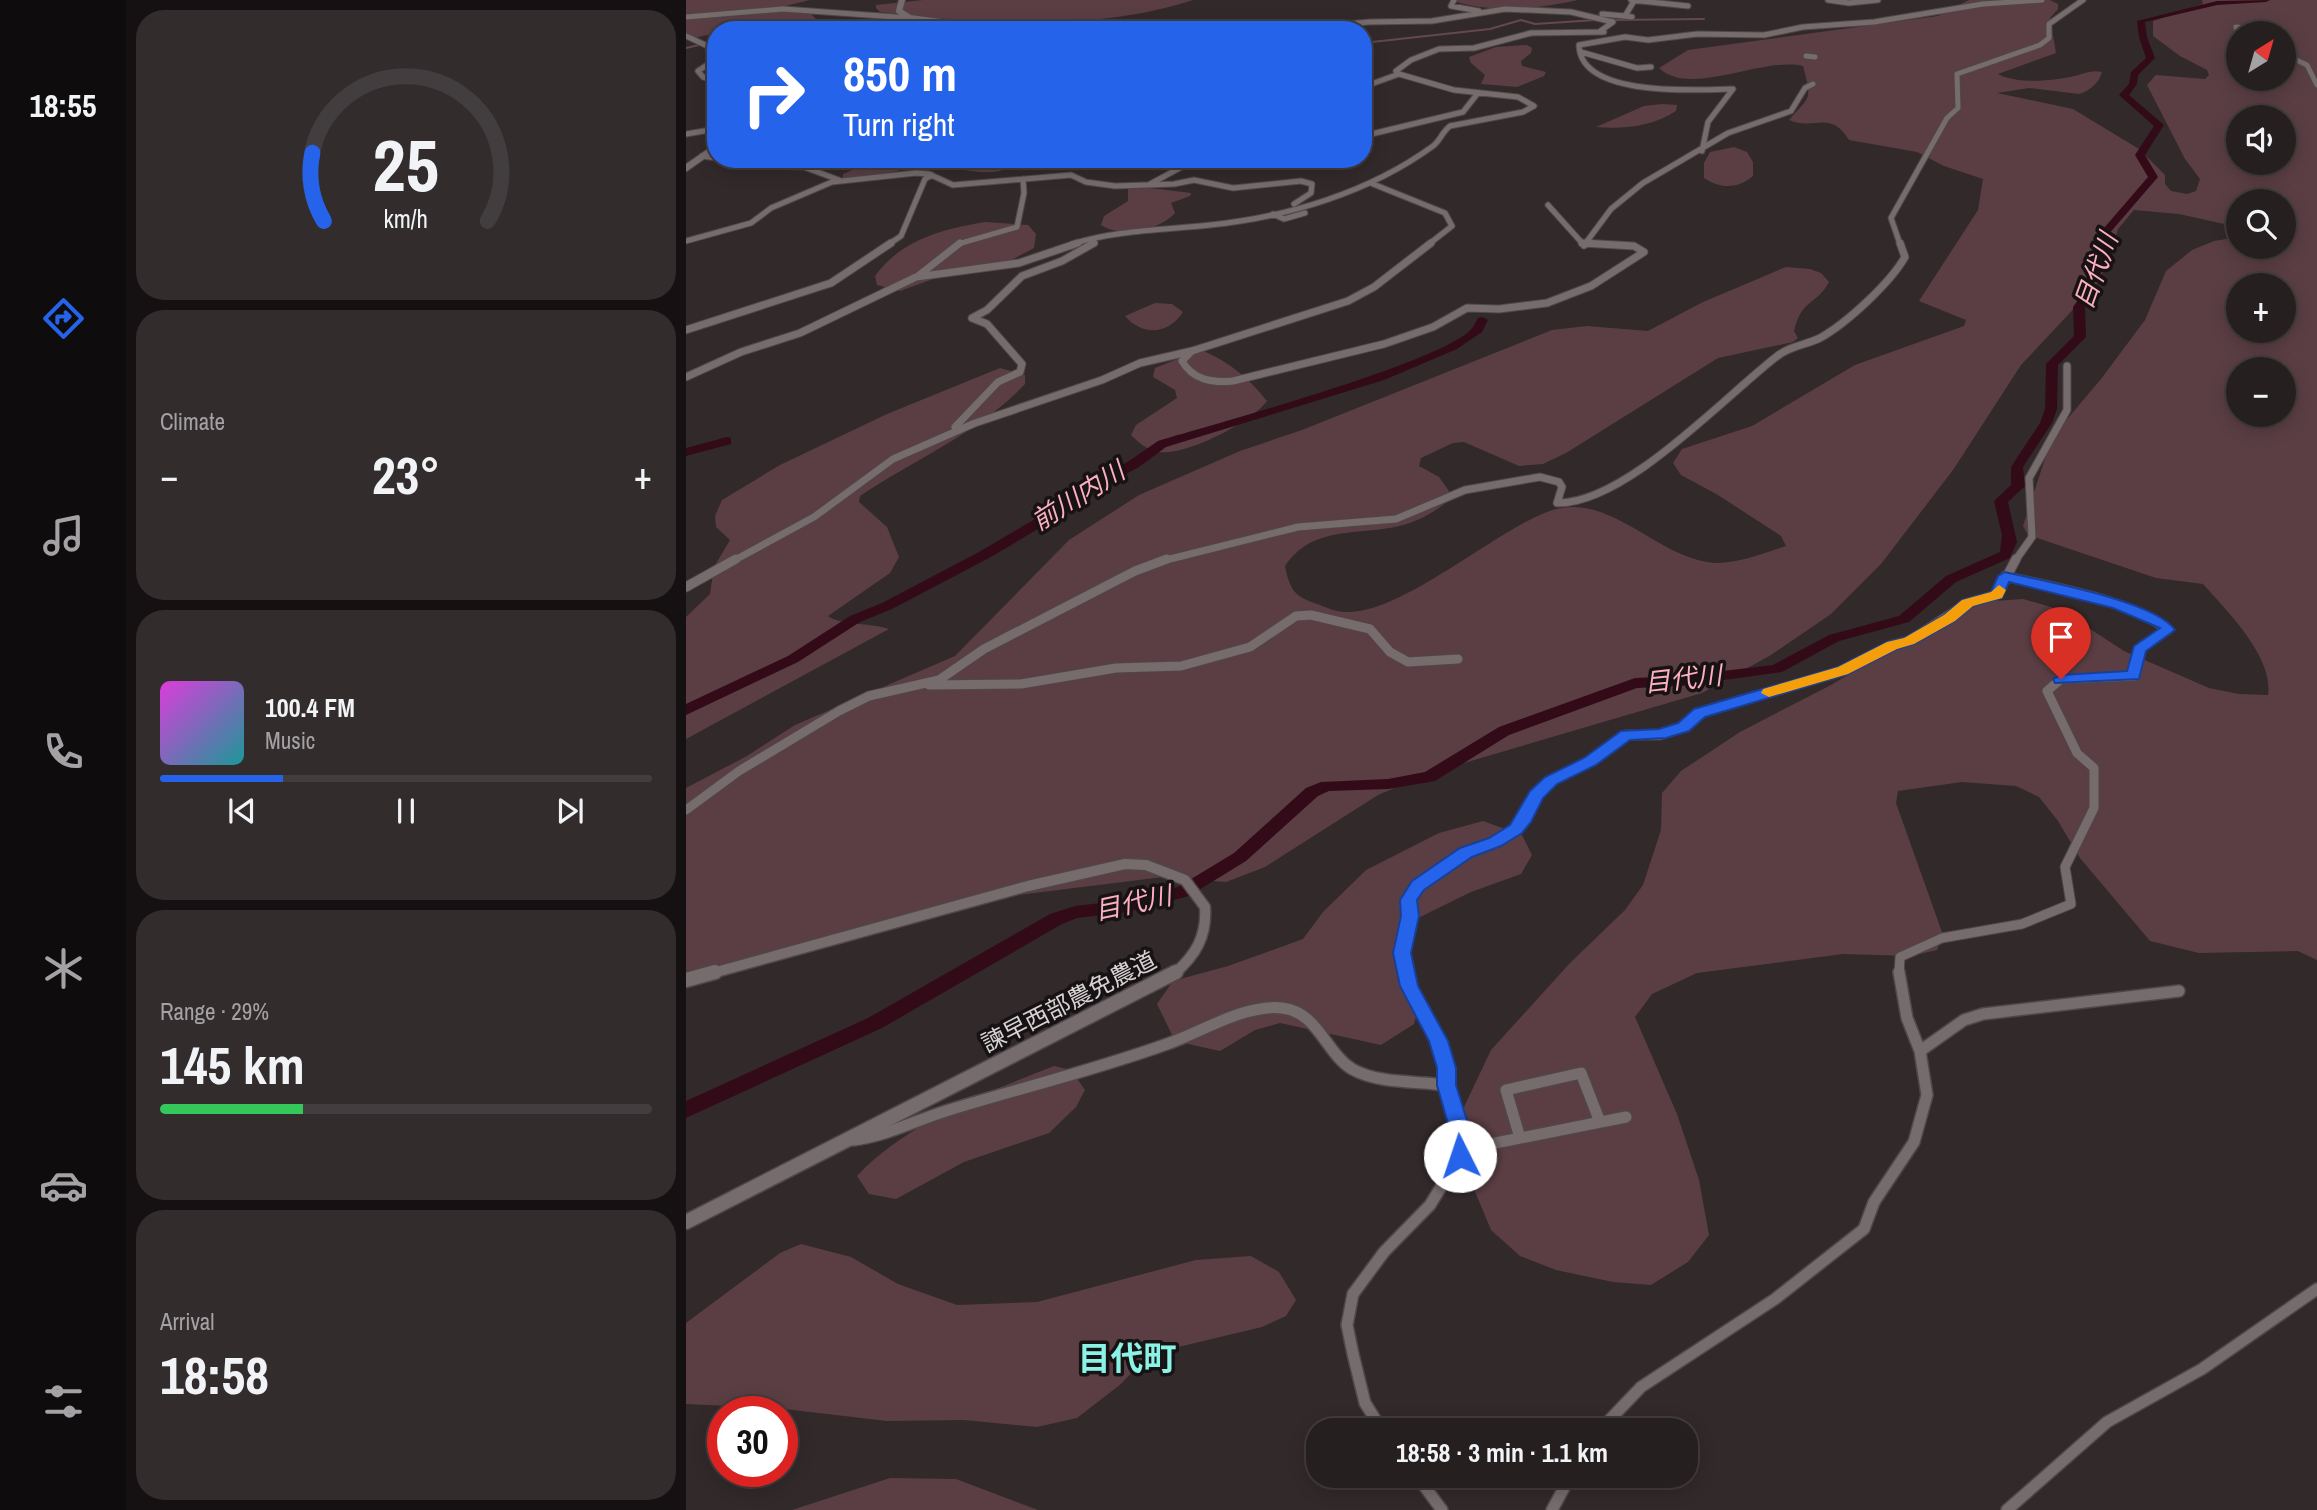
<!DOCTYPE html>
<meta charset="utf-8">
<style>
body{margin:0;font-family:"Archivo Narrow","Noto Sans JP",sans-serif;background:#322c2d;color:#f1f3f6;height:100vh;display:flex;flex-direction:column;font-size:26px;white-space:nowrap}
*{box-sizing:border-box;margin:0}
p{font-size:23px;color:#a4a2a5}
.icon{flex:none;width:38px;height:38px;fill:none;stroke:currentColor;stroke-width:2;stroke-linecap:round;stroke-linejoin:round}
.map{position:relative;flex:1;overflow:hidden}
.sheet{display:flex;flex-direction:column;gap:10px;padding:10px;background:#151112;width:560px}
.sheet>*{flex:none}
.guide{position:absolute;left:21px;top:21px;width:665px;height:147px;border-radius:28px;box-shadow:0 4px 18px #0003,0 0 0 2px #423d3e;background:#2563eb;color:#fff;overflow:hidden}
.needle{width:46px;rotate:37deg}
.fabs{position:absolute;left:1540px;top:21px;display:grid;gap:14px}
.fabs a{display:grid;place-items:center;width:70px;height:70px;border-radius:50%;background:#261f20;box-shadow:0 4px 18px #0003,0 0 0 2px #423d3e;font-size:35px}
.speed{position:absolute;left:21px;top:1396px;display:flex;gap:14px;font-size:35px;font-weight:700;text-align:center}
.speed>*{display:grid;place-content:center;width:91px;height:91px;border-radius:50%;background:#261f20;box-shadow:0 4px 18px #0003,0 0 0 2px #423d3e;line-height:1}
.speed .limit{border:10px solid #d22;background:#fff;color:#111}
.pin{position:absolute;display:grid;place-items:center;width:60px;height:60px;color:#fff;margin:-72px -30px;border-radius:50% 50% 50% 0;rotate:-45deg;box-shadow:0 0 7px #0007}
.pin .icon{rotate:45deg}
.me{position:absolute;width:77px;margin:-38px;rotate:356deg;stroke-linejoin:round;filter:drop-shadow(0 0 5px #0008)}
.turn{display:flex;align-items:center;gap:24px;height:147px;padding:0 21px;font-size:32px}
.turn .icon{width:91px;height:91px;stroke-width:2.5}
.turn b{display:block;font-size:49px;line-height:60px}
.big{font-size:52px;font-weight:800;line-height:1.1}
.sheet .widget{flex:1;display:flex;flex-direction:column;justify-content:center;gap:10px;min-width:0;padding:0 24px;border-radius:28px;background:#322c2d}
.sheet .dial{align-items:center;gap:0}
.dial svg{height:182px;overflow:visible;fill:none;stroke:#423d3e;stroke-width:7;stroke-linecap:round;text-anchor:middle}
.dial text{fill:#f1f3f6;stroke:none}
.song{display:flex;align-items:center;gap:21px}
.cover{width:84px;height:84px;border-radius:10px;background:linear-gradient(135deg,hsl(300 70% 55%),hsl(180 70% 35%))}
.played{height:7px;border-radius:4px;background:linear-gradient(90deg,#2563eb 25%,#423d3e 25%)}
.keys{display:flex;justify-content:space-around;direction:ltr}
.heat{display:flex;justify-content:space-between;align-items:center;font-size:38px;direction:ltr}
.charge{height:10px;border-radius:5px;background:linear-gradient(90deg,#34c759 29%,#423d3e 0)}
.trip{position:absolute;left:620px;top:1418px;width:392px;height:70px;border-radius:28px;background:#261f20;box-shadow:0 4px 18px #0003,0 0 0 2px #423d3e;font-weight:800;line-height:70px;text-align:center}
main{display:flex;flex:1;min-height:0}
.menu{display:flex;flex-direction:column;width:126px;justify-content:space-around;align-items:center;background:#0f0c0d;color:#a4a2a5}
.menu .icon{width:49px;height:49px}
.menu .active{color:#2563eb}
.menu b{font-size:32px;color:#f1f3f6}
.map>svg:first-child{display:block}
</style>
<main>
<nav class="menu">
<b>18:55</b>
<svg class="icon active" aria-label="directions" viewBox="0 0 24 24"><path d="M12 3l9 9-9 9-9-9zM9 14v-3h6M13 9l2 2-2 2"/></svg>
<svg class="icon" aria-label="music" viewBox="0 0 24 24"><path d="M9 18V5l10-2v13"/><circle cx="6" cy="18" r="3"/><circle cx="16" cy="16" r="3"/></svg>
<svg class="icon" aria-label="phone" viewBox="0 0 24 24"><path d="M5 4h4l2 5-3 2q2 4 5 5l2-3 5 2v4C11 20 4 13 5 4z"/></svg>
<svg class="icon" aria-label="climate" viewBox="0 0 24 24"><path d="M12 3v18M4 7l16 10M4 17L20 7"/></svg>
<svg class="icon" aria-label="car" viewBox="0 0 24 24"><path d="M5 17H2v-5l4-1 3-4h7l3 4 3 1v5h-3M9 17h6M6 11h13"/><circle cx="7" cy="17" r="2"/><circle cx="17" cy="17" r="2"/></svg>
<svg class="icon" aria-label="filters" viewBox="0 0 24 24"><path d="M4 7h16M4 17h16"/><circle cx="9" cy="7" r="2"/><circle cx="15" cy="17" r="2"/></svg>
</nav>
<section class="sheet">
<div class="widget dial"><svg viewBox="0 0 100 80">
<path d="M14 69A42 42 0 1 1 86 69"/>
<path d="M14 69A42 42 0 0 1 9 39" stroke="#2563eb"/>
<text x="50" y="56" font-size="32" font-weight="700">25</text>
<text x="50" y="72" font-size="11">km/h</text>
</svg></div>
<div class="widget"><p>Climate</p>
<div class="heat"><a>−</a><b class="big">23°</b><a>+</a></div>
</div>
<div class="widget">
<div class="song"><i class="cover"></i><div><b>100.4 FM</b><p>Music</p></div></div>
<div class="played"></div>
<div class="keys"><svg class="icon" aria-label="previous" viewBox="0 0 24 24"><path d="M18 5L8 12l10 7zM5 5v14"/></svg><svg class="icon" aria-label="pause" viewBox="0 0 24 24"><path d="M8 5v14M16 5v14"/></svg><svg class="icon" aria-label="next" viewBox="0 0 24 24"><path d="M6 5l10 7-10 7zM19 5v14"/></svg></div>
</div>
<div class="widget"><p>Range · 29%</p><b class="big">145 km</b><div class="charge"></div></div>
<div class="widget"><p>Arrival</p><b class="big">18:58</b></div>
</section>
<div class="map">
<svg width="1631" height="1510" viewBox="0 0 1631 1510">
<rect width="100%" height="100%" fill="#32292b"/>
<path fill="#5a3e44" fill-rule="evenodd" d="M0,0H124L87,9L124,13L131,20L97,28L30,30V33L0,40Z
M237,0H507C409,32 295,24 194,12L190,8V5Z
M765,0H892C852,9 804,14 765,0Z
M1283,0H1364L1372,4V9L1364,18L1370,53L1312,74C1330,84 1364,81 1384,77C1396,75 1404,69 1416,72C1413,83 1404,91 1393,94L1343,88L1311,93L1387,109L1453,149L1479,175V184L1485,191L1501,194L1510,191L1514,179L1499,159L1461,85L1470,75L1519,79L1523,75L1521,70L1494,56L1467,36V21L1517,4L1516,0H1631V960L1612,951L1513,953L1464,941L1394,858L1372,821L1353,797L1330,786L1276,782L1212,791L1210,803L1257,935L1251,950L1225,956L1157,954L1011,973L966,994L949,1017L991,1114L1013,1180L1023,1235L1002,1262L965,1285L927,1282L870,1270L834,1256L805,1230L778,1165V1107L805,1050L884,963L939,910L957,885L975,830L976,793L995,771L1054,732L1145,685L1271,611L1308,601L1337,599L1375,610L1438,651L1523,688L1553,694L1582,695C1588,657 1540,610 1517,584L1470,578L1342,535L1337,526L1366,437L1415,379L1459,320L1480,271L1506,250L1528,241L1552,237V247H1598V201H1552V227L1493,214L1448,210L1432,229L1423,260L1410,285L1335,365L1267,470L1195,564L1145,614L1085,655L1016,693L744,773L692,795L579,867L540,882L477,877L307,898L71,957L0,971V788L61,756L109,725L269,656L383,540L453,495L554,451L616,430L866,330L901,326L962,331L1017,302L1100,267L1124,269L1135,273L1143,282C1130,306 1116,298 1108,331L1112,338L1107,342L1032,358L880,453L857,464L833,466L778,442L767,443L735,458L733,466L753,477L763,491L761,502C747,513 731,522 713,526C670,536 627,525 599,566C604,591 609,597 634,605C641,608 651,612 659,612C714,615 806,533 861,512C922,488 969,558 1028,563C1050,564 1080,553 1100,546L1095,536L1032,495L995,475L987,463L996,449L1066,426L1169,365L1278,326L1280,320L1233,301L1292,210L1297,179L1258,166L1231,152L1163,140C1144,109 1129,131 1103,120C1125,95 1126,101 1117,66C1078,56 1004,98 973,68L1002,50L1252,16ZM1552,33H1598V79H1552ZM1552,117H1598V163H1552ZM1552,285H1598V331H1552ZM1552,369H1598V415H1552Z
M841,45L846,48L845,53L835,61L836,66L860,72L858,76L831,87L795,84L799,75L785,63L783,57L810,47Z
M976,104L991,105L990,111C965,127 939,129 910,127L958,106Z
M1048,147L1061,152L1067,162V176C1052,189 1034,189 1018,178V163L1024,152Z
M192,159H334C310,186 270,163 239,166C212,168 185,181 157,178V174Z
M448,186L505,193L504,196L485,203L489,213C473,231 434,238 415,225L418,216L442,201V188Z
M299,222L342,225L350,234L348,248L318,264L269,271L214,291L191,285L189,276C215,240 256,229 299,222Z
M469,303L486,304L497,312C482,335 456,336 439,316Z
M514,350C540,359 564,379 581,401C566,422 500,456 473,452C462,451 452,442 445,435L450,425L491,398L489,390L467,377L469,368Z
M314,368L339,375V384C294,432 229,459 174,496L173,502L201,527L213,557L204,573L142,616C153,625 186,623 203,629L0,739V617L24,594L28,567L44,540L30,527L29,516L36,500L94,465L201,414Z
M797,821L836,835L846,855L835,874L785,892L730,919L721,942L734,1002L728,1024L695,1045L594,1023L569,1030L534,1051L489,1041L471,1004L487,981L542,966L617,939L637,912L680,870L753,833Z
M368,1066L385,1070L399,1090L390,1107L363,1133L278,1162L210,1199L183,1194L171,1176C219,1124 302,1092 368,1066Z
M115,1244L165,1257L212,1284L271,1305L351,1302L510,1260L565,1256L593,1272L610,1300L600,1316L576,1327L463,1354L435,1384L391,1418L351,1427L278,1420L201,1421L90,1408L0,1404V1323L94,1253Z
M204,1478L270,1479L352,1510H106Z"/>
<g fill="none" stroke-linecap="round" stroke-linejoin="round">
<path stroke="#644750" stroke-width="2" d="M927,20L1018,19
M19,43L30,41
M677,43L804,29L835,20L849,24L910,20
M0,48L13,45"/>
<path fill="#330b18" fill-rule="evenodd" d="M1584,0L1580,2L1531,5L1459,22L1461,37L1469,58L1452,75L1451,84L1443,95L1478,125L1459,155L1472,177L1422,235L1420,266L1407,284L1406,297L1399,307L1400,337L1372,365L1371,409L1366,423L1337,467L1339,486L1322,502L1331,542L1324,558L1270,582L1223,622L1153,641L1096,672L995,686L951,688L823,735L749,781L702,789L643,791L632,796L560,861L503,896L441,912L391,918L376,924L196,1028L0,1118V1101L182,1018L364,914L389,906L441,900L492,887L548,853L620,788L635,782L702,779L739,772L813,727L949,678L995,676L1087,665L1143,635L1213,616L1260,576L1314,552L1316,535L1308,501L1325,485V467L1354,423L1359,409L1360,364L1388,336L1387,307L1394,297L1397,284L1410,266L1412,235L1462,177L1449,155L1468,126L1433,95L1443,84L1445,72L1460,58L1453,37L1451,21L1531,1Z
M796,317L802,320L796,332L771,349L698,380L480,447L453,467L376,508L364,522L303,558L206,609L174,622L112,662L0,715V704L102,656L164,616L196,603L293,552L354,516L366,502L443,461L472,441C524,425 763,361 787,327C789,324 790,321 792,318Z
M41,437L45,438V444L0,456V448Z"/>
<g stroke="#4f4749" stroke-width="7">
<path id="minor-far3" d="M768,0L765,6L793,11
M945,0L1002,6
M1142,0L1163,3L1192,0
M916,14L939,16
M0,17L97,9L224,18
M946,17L939,16L948,1
M305,27L402,22L479,30
M596,30L683,22L746,21L819,9L885,12L927,22L913,32
M1552,34L1550,27L1565,29
M0,36L30,50
M895,52L951,68L965,67
M1598,54L1621,65L1631,85
M1120,56L1129,57
M30,59L12,71L17,77L30,81
M713,74L710,71L725,60L753,49L788,48L845,33L918,32
M0,134L30,129
M677,136L777,112L792,93
M1016,151L1022,122L1047,89C1011,90 894,98 893,45L939,37L962,40L1011,34L1078,35L1117,27L1188,22L1297,4L1356,0
M16,156L30,158
M36,159L52,165L118,167L153,180
M464,184L503,163L563,159
M687,184L759,213L766,226L743,244
M862,205L897,244
M587,214L598,219L619,213
M0,241L65,223L85,208L146,182L230,173L243,174L267,185L385,175L400,182L429,186L488,184L508,180L547,188L615,181L626,184L625,193L608,204
M203,244L215,236L239,179L246,175
M272,244L331,227L338,193L337,179
M386,244C431,230 477,230 524,225C602,217 684,192 747,146C754,141 756,132 764,126L837,112L848,106L832,97L768,90L713,74L677,87
M406,244L408,243
M899,244L925,209L957,183L1042,133L1105,111L1119,88L1127,84
M1214,244L1205,218L1261,118L1272,108L1271,74L1354,45L1363,38V24L1397,0"/>
</g>
<g stroke="#4f4749" stroke-width="9">
<path id="minor-far2" d="M898,245L900,243
M232,276L274,243
M0,330L145,283L205,243
M506,351L496,361C507,380 526,383 547,381L698,344L747,327L781,308L813,309L861,303L905,286L958,252L948,246L896,243
M0,377L55,352L114,333L230,277L333,263L392,243
M269,427L312,382L334,372L336,364L301,324L286,318L301,310L336,276L376,261L408,243
M47,561L128,517L207,459L289,423L416,380L454,363L506,351L662,301L688,287L745,243
M476,561L612,527L710,519L779,490L854,477L873,482L876,487L871,503C939,504 1037,398 1090,357C1103,346 1120,345 1134,338C1161,323 1204,283 1219,257L1214,243
M1329,561L1346,537L1343,478L1381,410V366"/>
</g>
<g stroke="#4f4749" stroke-width="11">
<path id="minor-far1" d="M0,587L50,559
M243,685L335,684L430,668L495,666L564,647L610,616L625,615L684,629L704,652L722,662L772,659
M0,810L53,771L153,711L183,696L253,680L298,649L449,571L481,559
M720,974L716,952L724,916L723,900L732,885L780,852L809,842L830,829L850,795L865,780L904,761L940,735H974L998,727L1014,713L1157,671L1206,645L1223,641L1282,603L1311,595L1330,559
M1213,974L1214,957L1256,938L1336,924L1385,904L1379,867L1408,808V768L1391,753L1361,691L1375,679L1448,676L1453,649L1482,630C1442,599 1368,588 1319,576"/>
</g>
<g stroke="#4f4749" stroke-width="14">
<path id="minor" d="M1234,1051L1278,1020L1297,1014L1493,991
M834,1138L820,1090L895,1073L914,1122
M167,1140C201,1136 230,1120 263,1110C335,1088 409,1070 481,1044C516,1032 558,1004 596,1008C632,1012 639,1052 666,1069C692,1084 732,1081 760,1085
M774,1150L940,1117
M696,1430L679,1403L667,1354L661,1325L667,1294L698,1252L744,1205L774,1156L773,1127L760,1085L761,1068L752,1041L723,986L720,972
M914,1430L955,1387L1089,1299L1178,1229L1188,1202L1228,1142L1241,1095L1234,1051L1221,1018L1213,972
M730,1475L756,1510
M866,1510L885,1475
M1321,1510L1421,1422L1516,1369L1631,1289"/>
</g>
<g stroke="#4f4749" stroke-width="8">
<path id="tertiary-far2" d="M216,0L213,11L224,18L314,30
M0,168L30,147"/>
</g>
<g stroke="#4f4749" stroke-width="13">
<path id="tertiary-far1" d="M23,974L342,886L439,864L460,865L499,880L519,907C521,936 510,955 488,974"/>
</g>
<g stroke="#4f4749" stroke-width="17">
<path id="tertiary" d="M0,980L29,972
M0,1222L490,972"/>
</g>
<use href="#minor-far3" stroke="#766b6d" stroke-width="5"/>
<use href="#minor-far2" stroke="#766b6d" stroke-width="7"/>
<use href="#minor-far1" stroke="#766b6d" stroke-width="9"/>
<use href="#minor" stroke="#766b6d" stroke-width="11"/>
<use href="#tertiary-far2" stroke="#766b6d" stroke-width="6"/>
<use href="#tertiary-far1" stroke="#766b6d" stroke-width="10"/>
<use href="#tertiary" stroke="#766b6d" stroke-width="14"/>
</g>
<path fill="#2563eb" stroke="#184099" stroke-width="2" d="M1319,572C1356,581 1470,601 1489,630L1460,651L1453,679L1369,683L1367,679L1375,675L1441,671L1448,646L1474,628L1427,608L1323,582L1316,598L1287,606L1269,621L1228,644L1211,649L1162,674L1019,717L1003,731L980,738L944,740L910,765L871,784L857,798L845,822L836,833L815,846L786,857L738,890L731,900L733,916L725,953L732,986L762,1041L770,1068V1085L783,1127L784,1156L781,1162L774,1164L767,1162L763,1127L751,1085V1068L743,1041L714,986L707,953L715,916L714,900L726,881L774,848L803,838L824,825L844,791L859,777L898,758L935,731L973,729L992,723L1008,709L1152,667L1201,642L1218,638L1258,615L1276,600L1305,592L1312,576Z"/>
<path fill="#f59e0b" d="M1313,585L1320,590L1316,598L1287,606L1269,621L1228,644L1211,649L1162,674L1083,697L1075,693L1077,689L1152,667L1201,642L1218,638L1258,615L1276,600L1305,592Z"/>
<g text-anchor="middle" stroke-width="7" stroke-linejoin="round" paint-order="stroke">
<g font-size="24" fill="#d8d2d3" stroke="#171314">
<text transform="translate(383 1002) rotate(-27)" y="8">諫早西部農免農道</text>
</g>
<g font-size="26" font-style="italic" fill="#fdaec0" stroke="#171314">
<text transform="translate(1410 271) rotate(-70)" y="9">目代川</text>
<text transform="translate(392 496) rotate(-32)" y="9">前川内川</text>
<text transform="translate(997 679) rotate(-6)" y="9">目代川</text>
<text transform="translate(447 903) rotate(-12)" y="9">目代川</text>
</g>
<g font-size="33" font-weight="bold" fill="#8bf3e5" stroke="#171314">
<text x="441" y="1370">目代町</text>
</g>
</g>
</svg>
<div class="fabs">
<a><svg class="needle" viewBox="-14 -14 28 28"><path d="M0-13l5 13h-10z" fill="#e53935"/><path d="M0 13l5-13h-10z" fill="#a4a2a5"/></svg></a>
<a><svg class="icon" aria-label="sound" viewBox="0 0 24 24"><path d="M4 9h4l5-4v14l-5-4H4zM17 9q2 3 0 6"/></svg></a>
<a><svg class="icon" aria-label="search" viewBox="0 0 24 24"><circle cx="10" cy="10" r="6"/><path d="M15 15l6 6"/></svg></a>
<a>+</a>
<a>−</a>
</div>
<div class="speed"><div class="limit">30</div></div>
<div class="pin" style="left:1375px;top:679px;background:#d93025"><svg class="icon" aria-label="arrive" viewBox="0 0 24 24"><path d="M6 21V4h12l-3 4 3 4H6"/></svg></div>
<svg class="me" style="left:774px;top:1156px" viewBox="-20 -20 40 40"><circle r="19" fill="#fff"/><path d="M0-13L10 11 0 6-10 11z" fill="#2563eb"/></svg>
<div class="trip">18:58 · 3 min · 1.1 km</div>
<div class="guide">
<div class="turn"><svg class="icon" aria-label="right" viewBox="0 0 24 24"><path d="M7 20v-9h11M14 6l5 5-5 5"/></svg><div><b>850 m</b>Turn right</div></div>
</div>
</div>
</main>
